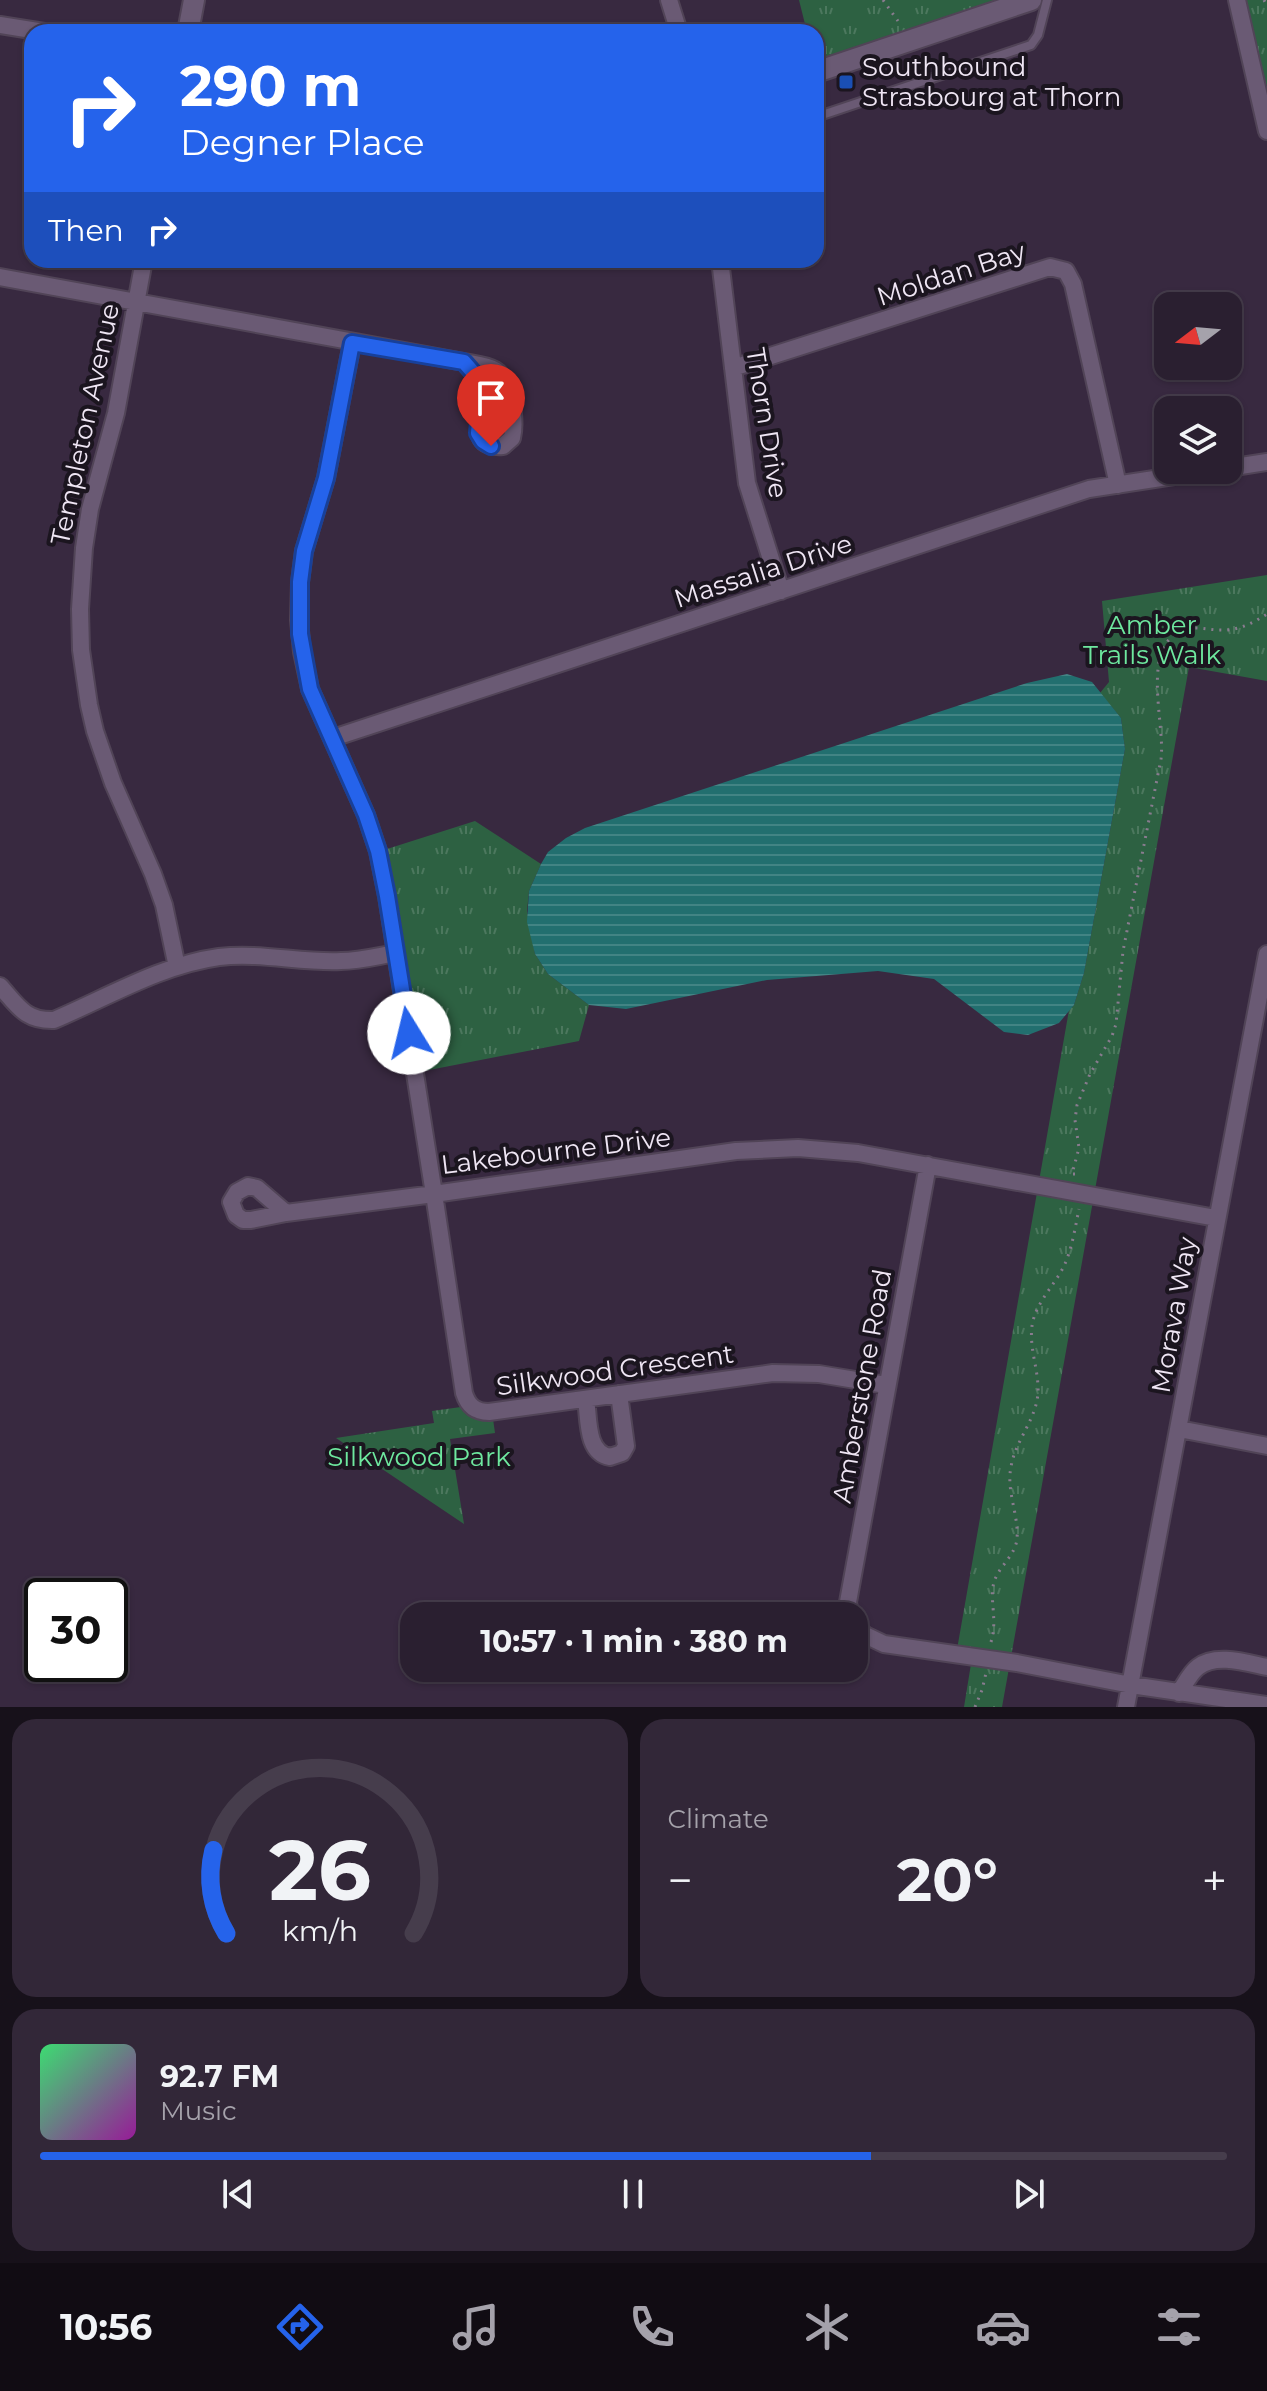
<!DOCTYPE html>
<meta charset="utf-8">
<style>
body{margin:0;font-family:Montserrat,sans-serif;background:#322738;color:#f1f3f6;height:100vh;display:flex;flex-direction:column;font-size:30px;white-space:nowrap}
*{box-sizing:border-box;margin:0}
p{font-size:26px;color:#a5a2ab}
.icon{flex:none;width:44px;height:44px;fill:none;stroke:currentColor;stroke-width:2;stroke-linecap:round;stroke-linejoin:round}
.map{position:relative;height:1707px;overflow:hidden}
.sheet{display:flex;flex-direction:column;gap:12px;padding:12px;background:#17111a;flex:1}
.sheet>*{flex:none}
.hud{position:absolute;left:24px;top:24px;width:800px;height:244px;border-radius:24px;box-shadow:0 2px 6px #0004,0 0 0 2px #463d4c;background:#2563eb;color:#fff;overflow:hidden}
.needle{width:52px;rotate:254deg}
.buttons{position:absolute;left:1154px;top:292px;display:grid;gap:16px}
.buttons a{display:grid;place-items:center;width:88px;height:88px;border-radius:16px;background:#2a1f30;box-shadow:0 2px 6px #0004,0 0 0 2px #463d4c;font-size:40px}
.speed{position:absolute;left:24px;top:1578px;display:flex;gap:16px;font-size:40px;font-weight:700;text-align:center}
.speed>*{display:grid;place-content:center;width:104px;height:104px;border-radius:50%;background:#2a1f30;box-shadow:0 2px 6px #0004,0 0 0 2px #463d4c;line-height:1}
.speed .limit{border:4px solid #111;border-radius:12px;background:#fff;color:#111}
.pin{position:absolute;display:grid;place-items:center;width:68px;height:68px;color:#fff;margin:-82px -34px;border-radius:50% 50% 50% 0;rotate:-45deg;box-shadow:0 0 8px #0007}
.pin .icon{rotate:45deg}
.me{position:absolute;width:88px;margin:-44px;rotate:351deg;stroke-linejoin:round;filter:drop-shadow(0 0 6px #0008)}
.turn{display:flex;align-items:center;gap:28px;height:168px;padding:0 24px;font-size:36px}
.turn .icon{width:104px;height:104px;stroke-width:2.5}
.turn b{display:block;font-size:56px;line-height:68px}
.then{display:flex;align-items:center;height:76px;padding:0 24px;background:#0003;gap:16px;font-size:30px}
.big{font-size:60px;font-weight:700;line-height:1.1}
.sheet .card{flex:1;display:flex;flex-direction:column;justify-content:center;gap:12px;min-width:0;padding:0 28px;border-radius:24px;background:#322738}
.sheet .dial{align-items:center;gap:0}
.dial svg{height:208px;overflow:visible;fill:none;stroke:#463d4c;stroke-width:7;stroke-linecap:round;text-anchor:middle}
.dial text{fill:#f1f3f6;stroke:none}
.song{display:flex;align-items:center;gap:24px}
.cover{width:96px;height:96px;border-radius:12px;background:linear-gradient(135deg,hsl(140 70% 55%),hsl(300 70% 35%))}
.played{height:8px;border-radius:4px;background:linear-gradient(90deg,#2563eb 70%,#463d4c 70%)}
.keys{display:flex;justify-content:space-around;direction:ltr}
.heat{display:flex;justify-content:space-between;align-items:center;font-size:44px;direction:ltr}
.sheet .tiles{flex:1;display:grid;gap:12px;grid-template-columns:1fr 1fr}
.card:last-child{grid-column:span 2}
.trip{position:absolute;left:400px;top:1602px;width:468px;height:80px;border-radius:24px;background:#2a1f30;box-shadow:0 2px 6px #0004,0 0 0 2px #463d4c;font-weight:700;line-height:80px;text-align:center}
.tab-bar{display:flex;height:128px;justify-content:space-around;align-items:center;background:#110c13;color:#a5a2ab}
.tab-bar .icon{width:56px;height:56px}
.tab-bar .current{color:#2563eb}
.tab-bar b{font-size:36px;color:#f1f3f6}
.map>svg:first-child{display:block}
</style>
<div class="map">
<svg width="1267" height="1707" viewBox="0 0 1267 1707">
<defs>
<pattern id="grass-tufts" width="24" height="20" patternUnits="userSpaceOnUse" patternTransform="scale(2)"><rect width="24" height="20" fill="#2d6142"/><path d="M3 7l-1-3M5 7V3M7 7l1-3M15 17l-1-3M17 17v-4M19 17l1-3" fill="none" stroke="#4c785e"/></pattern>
<pattern id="water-rules" width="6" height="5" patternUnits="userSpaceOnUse" patternTransform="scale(2)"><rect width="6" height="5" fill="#226f6f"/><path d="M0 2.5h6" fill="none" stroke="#428484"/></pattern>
</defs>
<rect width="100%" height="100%" fill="#382940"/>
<path fill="url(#grass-tufts)" d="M799,0H996L816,60V32H807Z
M1246,0H1267V88Z
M1267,575V681L1189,667L1002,1707H964L971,1664L955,1661L1069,1010L1074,1005L1084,973L1125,749L1121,718L1100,693L1109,682L1102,601Z
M475,821L541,864L529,891L527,911L535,954L548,974L589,1005L579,1041L424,1071L387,849Z
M461,1407C470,1419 479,1420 493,1419L495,1433L450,1439L464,1524L336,1438L434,1423L432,1411Z"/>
<path fill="url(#water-rules)" d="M1067,674L1092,682L1121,718L1125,749L1084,973L1074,1005L1059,1023L1028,1035L1004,1032L934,979L878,971L767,980L626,1009L589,1005L548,974L535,954L527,922L529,891L541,864L548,852L566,838L585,828L1027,683Z"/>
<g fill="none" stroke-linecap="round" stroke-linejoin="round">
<g stroke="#514457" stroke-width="12">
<path id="service" d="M816,117L1031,45L1038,35L1047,0"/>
</g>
<g stroke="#514457" stroke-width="20">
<path id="minor" d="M669,0L679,32
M1237,0L1267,131
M0,25L44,32
M144,260L116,413L90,509L84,548L80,609L81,650L89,705L95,731L113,783L153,874L164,905L177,967
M720,260L747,483L781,591
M0,277L464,362C474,364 487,365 495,370C511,379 516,421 512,438L503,446C463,449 486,411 482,390C479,378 472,371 464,362
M352,343L326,478L304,551L300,582L299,620L302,652L310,689L366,815L378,851L387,896L434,1194L736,1151L798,1148L858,1153L1216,1218
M733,368L1050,267L1066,271L1073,284L1118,485
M1228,468L1267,462
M333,738L1089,489L1213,470
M0,986C18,1006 25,1021 54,1020C108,997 161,965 219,957C260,952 301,963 341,961C360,961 378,956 396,953
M286,1213L257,1188L248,1186L237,1192L231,1202L236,1215L243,1220H251L286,1213L434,1194L464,1393C468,1406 475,1412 489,1412L773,1373L819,1374L886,1385
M586,1399C589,1419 586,1453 610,1457L622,1453L626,1446L619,1394
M1179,1429L1267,1446
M850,1616L848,1602L928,1165
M854,1623L865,1635L884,1644L1017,1663L1131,1685L1267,1705
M1179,1693C1185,1684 1190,1673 1198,1667C1216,1653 1247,1663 1267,1667
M1126,1707L1267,954"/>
</g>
<g stroke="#514457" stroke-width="24">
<path id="tertiary" d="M188,32L194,0
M816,72L1031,0"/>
</g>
<path stroke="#897c8f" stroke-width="3" stroke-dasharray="2 6" stroke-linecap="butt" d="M883,0L898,21
M1264,0L1267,6
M1075,1174H1072L1079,1148L1075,1120L1077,1105L1090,1074L1112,1036L1116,1024L1123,951L1161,759C1166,721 1135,633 1195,628C1204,628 1212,630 1220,630C1238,631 1253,623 1267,614
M991,1642C998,1619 989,1601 994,1582C999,1566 1015,1556 1017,1539C1019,1515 1006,1491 1011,1467C1015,1441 1036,1420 1038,1393C1039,1370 1029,1349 1032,1326C1035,1304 1053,1287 1063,1268C1072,1250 1075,1228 1079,1209
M975,1707L982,1690L986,1673"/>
<use href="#service" stroke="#6a5a74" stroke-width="8"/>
<use href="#minor" stroke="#6a5a74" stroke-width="16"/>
<use href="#tertiary" stroke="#6a5a74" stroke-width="20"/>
</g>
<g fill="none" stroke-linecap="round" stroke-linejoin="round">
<g stroke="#184099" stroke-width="20">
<path id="route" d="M409,1033L387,896L378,851L366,815L310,689L300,634V582L304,551L326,478L352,343L464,362L477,377L482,391L478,433L483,441L491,446"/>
</g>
<use href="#route" stroke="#2563eb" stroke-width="14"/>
</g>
<rect fill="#1a4fb4" stroke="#1b151f" stroke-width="3" x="838" y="74" width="16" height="16" rx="4"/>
<g text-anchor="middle" stroke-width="8" stroke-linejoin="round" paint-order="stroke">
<g font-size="26" fill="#efe6f4" stroke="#1b151f" text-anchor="start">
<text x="862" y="76">Southbound<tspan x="862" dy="30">Strasbourg at Thorn</tspan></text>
</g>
<g font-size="26" fill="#efe6f4" stroke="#1b151f">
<text transform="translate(951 274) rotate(-18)" y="9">Moldan Bay</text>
<text transform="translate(767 423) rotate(81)" y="9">Thorn Drive</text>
<text transform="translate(85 424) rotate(-78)" y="9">Templeton Avenue</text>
<text transform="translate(763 571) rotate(-18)" y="9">Massalia Drive</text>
<text transform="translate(556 1151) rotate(-7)" y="9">Lakebourne Drive</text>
<text transform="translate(1174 1315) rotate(-80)" y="9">Morava Way</text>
<text transform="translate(615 1370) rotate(-8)" y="9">Silkwood Crescent</text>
<text transform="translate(862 1386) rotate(-80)" y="9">Amberstone Road</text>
</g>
<g font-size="26" fill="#6ee89f" stroke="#1b151f">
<text x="1152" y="634">Amber<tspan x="1152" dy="30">Trails Walk</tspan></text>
<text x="419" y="1466">Silkwood Park</text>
</g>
</g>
</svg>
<div class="buttons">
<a><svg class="needle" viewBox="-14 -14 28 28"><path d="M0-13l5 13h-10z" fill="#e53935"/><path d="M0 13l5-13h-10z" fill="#a5a2ab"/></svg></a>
<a><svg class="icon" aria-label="layers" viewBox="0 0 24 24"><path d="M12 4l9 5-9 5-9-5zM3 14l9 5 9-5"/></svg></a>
</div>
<div class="speed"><div class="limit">30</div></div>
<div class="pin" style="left:491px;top:446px;background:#d93025"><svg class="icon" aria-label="arrive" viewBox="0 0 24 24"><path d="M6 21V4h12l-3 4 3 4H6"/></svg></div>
<svg class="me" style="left:409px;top:1033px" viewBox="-20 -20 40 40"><circle r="19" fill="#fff"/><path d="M0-13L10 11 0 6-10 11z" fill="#2563eb"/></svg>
<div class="trip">10:57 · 1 min · 380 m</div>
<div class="hud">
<div class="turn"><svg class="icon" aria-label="right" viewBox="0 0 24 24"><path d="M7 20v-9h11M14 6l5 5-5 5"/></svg><div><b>290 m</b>Degner Place</div></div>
<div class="then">Then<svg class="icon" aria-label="right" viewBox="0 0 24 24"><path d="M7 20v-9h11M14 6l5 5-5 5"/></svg></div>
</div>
</div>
<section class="sheet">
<div class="tiles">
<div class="card dial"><svg viewBox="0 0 100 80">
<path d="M14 69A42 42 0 1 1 86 69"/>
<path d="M14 69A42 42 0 0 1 9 37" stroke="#2563eb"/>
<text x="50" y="56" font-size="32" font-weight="700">26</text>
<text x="50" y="72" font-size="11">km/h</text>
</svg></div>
<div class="card"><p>Climate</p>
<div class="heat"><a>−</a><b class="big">20°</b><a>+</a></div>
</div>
<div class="card">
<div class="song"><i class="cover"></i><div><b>92.7 FM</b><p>Music</p></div></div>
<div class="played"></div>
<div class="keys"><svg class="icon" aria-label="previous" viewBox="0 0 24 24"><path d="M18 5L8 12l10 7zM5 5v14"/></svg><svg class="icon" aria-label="pause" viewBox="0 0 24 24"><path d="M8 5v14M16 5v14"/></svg><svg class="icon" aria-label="next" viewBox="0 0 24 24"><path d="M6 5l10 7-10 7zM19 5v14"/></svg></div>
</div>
</div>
</section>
<nav class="tab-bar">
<b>10:56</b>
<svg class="icon current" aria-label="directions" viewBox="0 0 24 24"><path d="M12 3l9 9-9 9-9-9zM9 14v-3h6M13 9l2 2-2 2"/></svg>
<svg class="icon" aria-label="music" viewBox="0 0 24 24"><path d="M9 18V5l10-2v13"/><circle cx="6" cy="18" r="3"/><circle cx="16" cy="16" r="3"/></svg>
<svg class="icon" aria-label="phone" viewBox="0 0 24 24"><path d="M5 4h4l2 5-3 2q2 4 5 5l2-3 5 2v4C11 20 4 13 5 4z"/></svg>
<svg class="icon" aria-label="climate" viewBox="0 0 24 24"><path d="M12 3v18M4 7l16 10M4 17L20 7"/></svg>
<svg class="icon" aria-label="car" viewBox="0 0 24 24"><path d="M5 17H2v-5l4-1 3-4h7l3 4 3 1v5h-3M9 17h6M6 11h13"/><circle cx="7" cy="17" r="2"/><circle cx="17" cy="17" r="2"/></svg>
<svg class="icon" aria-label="filters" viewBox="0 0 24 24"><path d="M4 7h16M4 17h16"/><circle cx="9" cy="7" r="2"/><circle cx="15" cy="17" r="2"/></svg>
</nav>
